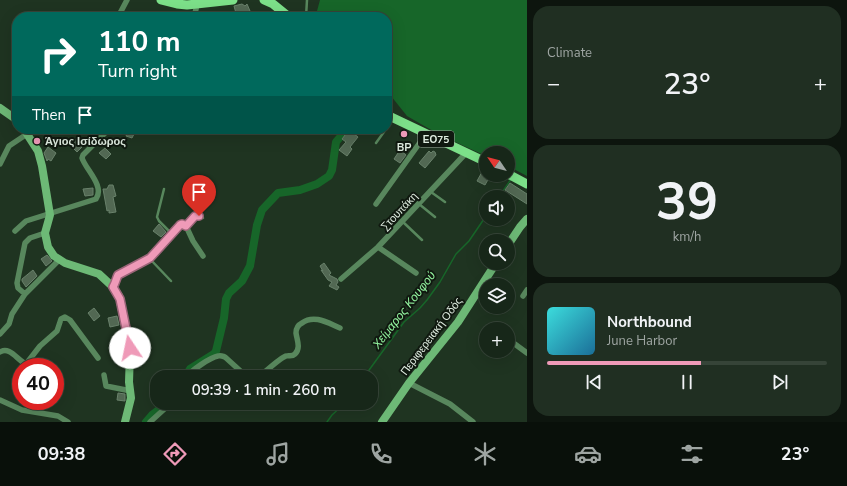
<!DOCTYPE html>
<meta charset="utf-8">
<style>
body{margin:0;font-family:"Nunito Sans",sans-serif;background:#202f22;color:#f1f3f6;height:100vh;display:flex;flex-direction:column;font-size:15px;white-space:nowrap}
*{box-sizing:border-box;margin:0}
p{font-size:13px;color:#9ea5a2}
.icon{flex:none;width:22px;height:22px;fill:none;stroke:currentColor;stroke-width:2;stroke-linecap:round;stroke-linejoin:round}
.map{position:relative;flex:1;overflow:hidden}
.sheet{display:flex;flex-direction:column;gap:6px;padding:6px;background:#0d150e;width:320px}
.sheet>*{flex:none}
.hud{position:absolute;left:12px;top:12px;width:380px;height:122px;border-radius:16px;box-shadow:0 4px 16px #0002,0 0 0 1px #364438;background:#00695c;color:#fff;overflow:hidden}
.needle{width:26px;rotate:305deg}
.tools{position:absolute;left:479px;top:146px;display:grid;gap:8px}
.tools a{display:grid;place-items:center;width:36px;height:36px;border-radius:50%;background:#172719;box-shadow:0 4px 16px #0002,0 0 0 1px #364438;font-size:20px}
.speed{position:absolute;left:12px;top:358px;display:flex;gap:8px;font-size:20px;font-weight:700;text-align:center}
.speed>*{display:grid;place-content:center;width:52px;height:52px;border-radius:50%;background:#172719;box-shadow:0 4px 16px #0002,0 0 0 1px #364438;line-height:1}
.speed .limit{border:6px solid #d22;background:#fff;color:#111}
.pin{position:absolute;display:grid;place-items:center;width:34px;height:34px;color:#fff;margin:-41px -17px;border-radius:50% 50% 50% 0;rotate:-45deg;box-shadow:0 0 4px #0007}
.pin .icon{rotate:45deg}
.me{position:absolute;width:44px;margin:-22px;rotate:349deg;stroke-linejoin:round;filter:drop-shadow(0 0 3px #0008)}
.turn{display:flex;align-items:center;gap:14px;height:84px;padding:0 20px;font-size:18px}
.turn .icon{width:52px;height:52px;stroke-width:2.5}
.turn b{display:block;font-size:28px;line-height:34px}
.then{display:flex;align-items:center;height:38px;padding:0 20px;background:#0003;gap:8px;font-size:15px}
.big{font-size:30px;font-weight:600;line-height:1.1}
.sheet .tile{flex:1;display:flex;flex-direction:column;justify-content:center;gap:6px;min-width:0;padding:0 14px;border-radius:16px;background:#202f22}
.sheet .dial{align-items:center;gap:0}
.dial b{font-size:52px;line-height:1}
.song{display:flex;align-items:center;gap:12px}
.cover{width:48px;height:48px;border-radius:6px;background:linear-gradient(135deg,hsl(180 70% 55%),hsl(200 70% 35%))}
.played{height:4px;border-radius:2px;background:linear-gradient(90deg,#ef9ab8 55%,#364438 55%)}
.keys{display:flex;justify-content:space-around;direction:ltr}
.heat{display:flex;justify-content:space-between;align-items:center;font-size:22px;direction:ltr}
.trip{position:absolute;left:150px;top:370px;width:228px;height:40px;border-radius:16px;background:#172719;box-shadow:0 4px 16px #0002,0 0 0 1px #364438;font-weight:600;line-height:40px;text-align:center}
.tab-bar{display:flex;height:64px;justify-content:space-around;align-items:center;background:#09100a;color:#9ea5a2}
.tab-bar .icon{width:28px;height:28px}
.tab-bar .current{color:#ef9ab8}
.tab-bar b{font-size:18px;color:#f1f3f6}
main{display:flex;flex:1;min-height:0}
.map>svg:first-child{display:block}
</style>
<main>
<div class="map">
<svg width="527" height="422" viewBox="0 0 527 422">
<rect width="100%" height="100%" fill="#1f3421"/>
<path fill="#176629" d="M320,0H527V176L508,166V153H486V156L440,135L407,116L387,91V17H319L317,11Z"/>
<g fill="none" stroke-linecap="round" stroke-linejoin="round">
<path stroke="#176629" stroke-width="1.5" d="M499,197L511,179
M364,377L404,322L420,308L427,300L440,282L456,254L469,241L486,216
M327,422L332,415L345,403"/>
<path stroke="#176629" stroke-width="8" d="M387,97L390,95
M185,377L190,369L214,354L216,351L224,318L226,299L229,293L242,281L250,266L257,225L262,210L278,193L300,190L317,184L329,176L332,170L336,142L347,129
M146,422L152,415L168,403"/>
</g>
<path fill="#526853" stroke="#69816b" d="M242,4L245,6L247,4L250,11L247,17H237L234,6Z
M129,129L135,132L132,138L126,136Z
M349,130L358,137L350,147L352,149L347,156L339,150L346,142L342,139Z
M74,138L82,147L77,152L68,143Z
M48,147L56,153L51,161L48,159L47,161L44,153Z
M105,148L111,154L106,159L99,153Z
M400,150L406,155L400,163L394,159Z
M429,151L431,153L433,151L435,152L436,155L425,168L419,163Z
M482,172L490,176L485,185L477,181Z
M510,183L527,194V204L505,190Z
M109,185H113L116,196L113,197L116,212L109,213V210L107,211L103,189H107Z
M93,188V195L85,196L83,189Z
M159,224L166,232L161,237L153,231Z
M47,255L52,261L46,266L41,259Z
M324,263L331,273L329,275L337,279L338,282L336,285L339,287L337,290L329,286L332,282L328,280L321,270L323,271L320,266Z
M33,270L37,276L26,287L22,281V279Z
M94,308L100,316L94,321L88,313Z
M117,316L119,325L110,327L108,318Z
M138,350L145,354L139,364L135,361V354Z
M118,393L125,394V401L117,400Z"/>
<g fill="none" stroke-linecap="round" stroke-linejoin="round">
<path stroke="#58875d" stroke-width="2.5" d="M306,17L307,0
M387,127L392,120
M376,143L386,129
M164,189L157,217L159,221L172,234
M431,192L445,202
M419,204L435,217
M403,222L422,240
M187,225C191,219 195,214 203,218
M150,259L171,281"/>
<path stroke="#58875d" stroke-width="5.5" d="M118,17L127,0
M194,17L197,5
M0,164L9,146L27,134
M376,204L426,134
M15,231L26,221L96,199C105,186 86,170 82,158L83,155L109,129
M378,247L416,273
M341,279L378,247L467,152
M113,287L116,282L118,275L150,258L182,224L186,226L193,241L203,256
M25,294L18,288L17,283L25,243L30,238L45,233
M523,296L527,290
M0,334L9,324L12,314L25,294L59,260
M508,339L527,353
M0,352C10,346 17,360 26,364L40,346L57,331L61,319L65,317L70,320L98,358
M104,375L106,386L131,391
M187,377C190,371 211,357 218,356C221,355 222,356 225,357L247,377
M259,377C264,373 281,357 286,356C289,355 292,357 295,354C301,348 297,340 296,333C296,328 298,325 302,323C314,314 328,323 340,328
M409,383L450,404L473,422
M0,400L22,410L58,416L68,422
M150,422L171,403"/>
<path stroke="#6db976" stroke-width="8" d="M0,108L17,120
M27,129L29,132L27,134L38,151L42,166L50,215L45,233L48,247L54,256L65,263L99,274L113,287L119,296L130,352L129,382L131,398L125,422
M508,245L520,227L527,219
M382,422L409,383L458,322L496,263"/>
<path stroke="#7ce089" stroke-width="9" d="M161,0L177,4L187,5L233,0
M264,0L273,4L289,17
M387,115L486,162
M508,174L527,184"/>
</g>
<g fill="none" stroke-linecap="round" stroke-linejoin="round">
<g stroke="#9b6478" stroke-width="10">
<path id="route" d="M130,348L120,299L113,287C116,282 116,279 118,275L150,258L180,225L182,224L186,226L195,216H199"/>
</g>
<use href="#route" stroke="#ef9ab8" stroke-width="7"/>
</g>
<g fill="#ef9ab8" stroke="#101910" stroke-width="1.5">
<circle cx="404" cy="134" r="4"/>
<circle cx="37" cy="141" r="4"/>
</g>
<g text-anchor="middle" stroke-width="4" stroke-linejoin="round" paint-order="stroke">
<rect fill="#101910" stroke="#a1ada2" stroke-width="1" x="418" y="131" width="36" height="16" rx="3"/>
<g font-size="10" font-weight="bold" fill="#dfece0">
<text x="436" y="143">ΕΟ75</text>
</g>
<g font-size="11" font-weight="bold" fill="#dfece0" stroke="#101910" text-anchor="start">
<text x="45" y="145">Άγιος Ισίδωρος</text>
<text x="404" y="151" text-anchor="middle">BP</text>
</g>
<g font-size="11" fill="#dfece0" stroke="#101910">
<text transform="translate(399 211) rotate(-47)" y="4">Στουπάκη</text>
<text transform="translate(431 336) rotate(-53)" y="4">Περιφερειακή Οδός</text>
</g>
<g font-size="12" font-style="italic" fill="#94f6a0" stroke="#101910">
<text transform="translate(404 310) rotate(-52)" y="4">Χείμαρος Κουφού</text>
</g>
</g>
</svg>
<div class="tools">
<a><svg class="needle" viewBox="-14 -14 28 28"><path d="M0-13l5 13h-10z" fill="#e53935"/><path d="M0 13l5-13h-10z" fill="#9ea5a2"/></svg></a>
<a><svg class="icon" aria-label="sound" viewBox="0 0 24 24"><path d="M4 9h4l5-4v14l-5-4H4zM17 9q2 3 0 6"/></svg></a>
<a><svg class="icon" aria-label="search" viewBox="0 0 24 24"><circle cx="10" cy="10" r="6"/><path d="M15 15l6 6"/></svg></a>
<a><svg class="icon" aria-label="layers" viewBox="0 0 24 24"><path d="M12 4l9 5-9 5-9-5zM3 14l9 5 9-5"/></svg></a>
<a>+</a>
</div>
<div class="speed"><div class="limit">40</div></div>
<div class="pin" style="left:199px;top:216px;background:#d93025"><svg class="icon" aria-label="arrive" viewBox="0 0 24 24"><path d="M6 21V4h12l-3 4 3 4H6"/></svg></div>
<svg class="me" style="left:130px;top:348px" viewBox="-20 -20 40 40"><circle r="19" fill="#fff"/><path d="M0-13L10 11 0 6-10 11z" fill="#ef9ab8"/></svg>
<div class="trip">09:39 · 1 min · 260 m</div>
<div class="hud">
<div class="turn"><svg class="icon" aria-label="right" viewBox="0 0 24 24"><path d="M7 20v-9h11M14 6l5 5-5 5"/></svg><div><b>110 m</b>Turn right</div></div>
<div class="then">Then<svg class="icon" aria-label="arrive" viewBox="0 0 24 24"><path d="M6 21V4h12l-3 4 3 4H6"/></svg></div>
</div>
</div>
<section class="sheet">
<div class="tile"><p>Climate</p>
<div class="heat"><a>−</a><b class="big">23°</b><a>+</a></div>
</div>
<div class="tile dial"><b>39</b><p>km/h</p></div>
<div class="tile">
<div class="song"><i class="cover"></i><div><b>Northbound</b><p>June Harbor</p></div></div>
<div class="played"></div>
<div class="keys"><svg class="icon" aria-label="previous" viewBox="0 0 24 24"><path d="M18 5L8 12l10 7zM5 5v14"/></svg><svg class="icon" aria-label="pause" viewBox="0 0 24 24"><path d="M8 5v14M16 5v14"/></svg><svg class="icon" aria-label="next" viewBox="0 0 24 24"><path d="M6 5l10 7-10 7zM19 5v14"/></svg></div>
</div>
</section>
</main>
<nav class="tab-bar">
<b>09:38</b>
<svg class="icon current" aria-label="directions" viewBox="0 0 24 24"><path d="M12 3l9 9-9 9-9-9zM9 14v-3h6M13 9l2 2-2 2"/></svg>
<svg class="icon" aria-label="music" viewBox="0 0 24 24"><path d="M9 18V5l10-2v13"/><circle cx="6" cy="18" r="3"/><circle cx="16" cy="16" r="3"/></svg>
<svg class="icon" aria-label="phone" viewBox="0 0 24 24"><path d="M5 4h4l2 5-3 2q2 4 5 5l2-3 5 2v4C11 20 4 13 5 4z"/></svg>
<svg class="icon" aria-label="climate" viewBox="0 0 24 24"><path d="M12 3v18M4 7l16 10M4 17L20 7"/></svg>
<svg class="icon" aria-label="car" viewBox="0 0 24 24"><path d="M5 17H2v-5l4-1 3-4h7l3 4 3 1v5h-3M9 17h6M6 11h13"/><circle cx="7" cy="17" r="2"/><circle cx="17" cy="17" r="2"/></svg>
<svg class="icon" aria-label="filters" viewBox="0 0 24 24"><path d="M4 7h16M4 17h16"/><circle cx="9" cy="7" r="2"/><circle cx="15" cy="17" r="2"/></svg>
<b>23°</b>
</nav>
